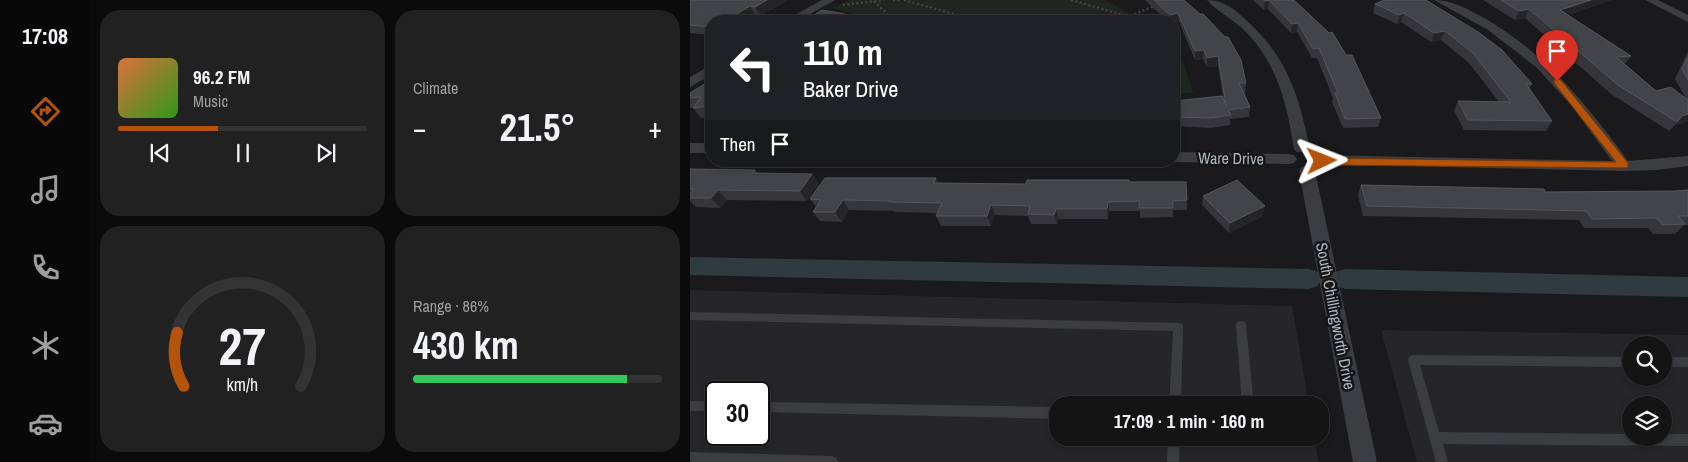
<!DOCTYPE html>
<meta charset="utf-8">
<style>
body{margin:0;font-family:"Archivo Narrow",sans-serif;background:#212122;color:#f1f3f6;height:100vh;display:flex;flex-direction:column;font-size:19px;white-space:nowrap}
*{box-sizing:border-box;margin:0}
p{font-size:16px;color:#9d9ea0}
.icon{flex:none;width:28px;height:28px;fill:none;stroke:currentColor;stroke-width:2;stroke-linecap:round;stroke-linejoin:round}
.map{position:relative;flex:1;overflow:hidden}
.drawer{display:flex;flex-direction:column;gap:10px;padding:10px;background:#0b0b0c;width:600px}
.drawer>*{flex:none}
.banner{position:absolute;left:15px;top:15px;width:475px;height:152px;border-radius:20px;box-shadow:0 2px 8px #0003,0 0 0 1px #333334;background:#202124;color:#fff;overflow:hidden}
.buttons{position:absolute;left:932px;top:336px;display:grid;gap:10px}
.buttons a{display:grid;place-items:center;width:50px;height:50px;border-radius:50%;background:#141415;box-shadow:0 2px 8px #0003,0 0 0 1px #333334;font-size:25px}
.speed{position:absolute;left:15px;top:381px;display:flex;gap:10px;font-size:25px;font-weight:700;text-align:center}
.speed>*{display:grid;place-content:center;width:65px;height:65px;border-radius:50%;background:#141415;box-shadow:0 2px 8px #0003,0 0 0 1px #333334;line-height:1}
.speed .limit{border:2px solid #111;border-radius:8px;background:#fff;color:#111}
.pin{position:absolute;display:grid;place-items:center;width:42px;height:42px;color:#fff;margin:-51px -21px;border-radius:50% 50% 50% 0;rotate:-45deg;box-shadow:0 0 5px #0007}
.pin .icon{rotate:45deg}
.me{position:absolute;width:55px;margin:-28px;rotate:88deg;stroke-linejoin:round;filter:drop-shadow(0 0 4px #0008)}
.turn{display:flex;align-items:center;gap:18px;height:105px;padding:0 15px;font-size:22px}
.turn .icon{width:65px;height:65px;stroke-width:2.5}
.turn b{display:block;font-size:35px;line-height:42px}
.then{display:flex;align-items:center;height:48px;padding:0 15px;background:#0003;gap:10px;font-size:19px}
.big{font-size:38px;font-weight:800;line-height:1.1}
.drawer .widget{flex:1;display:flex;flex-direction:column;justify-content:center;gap:8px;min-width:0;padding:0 18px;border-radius:20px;background:#212122}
.drawer .dial{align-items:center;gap:0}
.dial svg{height:130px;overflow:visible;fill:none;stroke:#333334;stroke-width:7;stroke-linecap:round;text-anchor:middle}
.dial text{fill:#f1f3f6;stroke:none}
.song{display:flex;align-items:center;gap:15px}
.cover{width:60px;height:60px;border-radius:8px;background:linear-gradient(135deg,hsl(20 70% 55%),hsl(110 70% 35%))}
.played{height:5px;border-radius:2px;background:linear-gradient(90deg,#b45309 40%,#333334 40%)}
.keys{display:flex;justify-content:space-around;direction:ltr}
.heat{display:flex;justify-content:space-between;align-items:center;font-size:28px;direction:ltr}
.charge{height:8px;border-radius:4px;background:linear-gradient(90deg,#34c759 86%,#333334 0)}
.drawer .tiles{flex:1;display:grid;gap:10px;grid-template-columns:repeat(2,1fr)}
.trip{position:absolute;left:359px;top:396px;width:280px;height:50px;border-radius:20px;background:#141415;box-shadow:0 2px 8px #0003,0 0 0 1px #333334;font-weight:800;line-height:50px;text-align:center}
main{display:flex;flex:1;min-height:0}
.menu{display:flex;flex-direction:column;width:90px;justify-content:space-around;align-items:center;background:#080808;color:#9d9ea0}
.menu .icon{width:35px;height:35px}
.menu .active{color:#b45309}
.menu b{font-size:22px;color:#f1f3f6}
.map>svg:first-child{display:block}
</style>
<main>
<nav class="menu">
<b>17:08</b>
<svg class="icon active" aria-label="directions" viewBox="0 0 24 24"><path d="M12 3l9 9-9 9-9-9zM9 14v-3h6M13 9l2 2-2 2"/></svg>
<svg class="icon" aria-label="music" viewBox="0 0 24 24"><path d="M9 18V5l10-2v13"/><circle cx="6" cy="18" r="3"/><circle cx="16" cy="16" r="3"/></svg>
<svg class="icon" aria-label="phone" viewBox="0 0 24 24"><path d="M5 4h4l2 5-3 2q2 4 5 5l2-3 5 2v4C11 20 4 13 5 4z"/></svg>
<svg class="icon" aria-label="climate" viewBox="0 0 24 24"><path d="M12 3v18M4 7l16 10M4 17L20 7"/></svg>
<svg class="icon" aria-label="car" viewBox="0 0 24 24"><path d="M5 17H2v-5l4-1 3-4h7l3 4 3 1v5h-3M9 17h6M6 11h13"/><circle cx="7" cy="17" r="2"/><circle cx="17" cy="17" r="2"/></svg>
</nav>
<section class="drawer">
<div class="tiles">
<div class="widget">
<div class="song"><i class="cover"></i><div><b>96.2 FM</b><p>Music</p></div></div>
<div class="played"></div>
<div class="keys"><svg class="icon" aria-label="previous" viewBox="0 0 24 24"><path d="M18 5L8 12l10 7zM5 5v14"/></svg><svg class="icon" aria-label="pause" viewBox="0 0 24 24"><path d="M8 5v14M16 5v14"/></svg><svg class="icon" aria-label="next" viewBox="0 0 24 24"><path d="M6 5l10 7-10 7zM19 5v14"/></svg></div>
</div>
<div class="widget"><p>Climate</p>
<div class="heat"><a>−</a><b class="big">21.5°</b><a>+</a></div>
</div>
<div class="widget dial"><svg viewBox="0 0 100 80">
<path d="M14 69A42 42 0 1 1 86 69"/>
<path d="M14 69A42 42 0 0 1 10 36" stroke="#b45309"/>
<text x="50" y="56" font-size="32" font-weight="700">27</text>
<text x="50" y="72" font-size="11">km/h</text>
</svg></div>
<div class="widget"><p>Range · 86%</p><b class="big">430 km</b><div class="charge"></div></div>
</div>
</section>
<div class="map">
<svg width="998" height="462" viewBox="0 0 998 462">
<rect width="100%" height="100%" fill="#1a1a1c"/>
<path fill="#262629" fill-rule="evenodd" d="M0,290L602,306L619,405H368V438H624L629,462H0ZM26,392H69V435H26Z
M691,330L998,335V462H727ZM941,345H974V378H941ZM941,405H974V438H941Z"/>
<path fill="#202720" d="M159,0H415L452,21H188L141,8Z
M484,50L493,61L503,93H484Z"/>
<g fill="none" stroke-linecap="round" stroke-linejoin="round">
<path fill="#303b40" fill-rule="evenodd" d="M0,257L619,269L628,272L631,279L628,286L619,289L0,275Z
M655,269L998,277V297L655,289L646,286L643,279L646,272Z"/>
<path stroke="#414448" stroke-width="2.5" stroke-dasharray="2 2.5" stroke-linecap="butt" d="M203,0H212
M214,0L288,21
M381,0L437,16
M184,1L199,16V21
M153,5L194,0
M436,18L464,6
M257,21L275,18
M434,21L435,18L445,21"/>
<path fill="#3b3d41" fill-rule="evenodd" d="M0,312L488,323L492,324L493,327L491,405H479L483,331L0,320Z
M551,321L555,322L556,325L564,405H552L546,325L547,322Z
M723,355L941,357V367L730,365L749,432L941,434V438H974V434H998V446L753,444L758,462H746L718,360L719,357Z
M974,357H998V367H974Z
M0,401H26V411H0Z
M69,402L368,407V419L69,412Z
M478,438H490L489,462H477Z
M0,452L142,456L146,458L148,462H0Z"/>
<path fill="#3b3d41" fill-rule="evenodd" d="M132,0H145L108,21H94Z
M517,0C534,0 544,9 556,20C598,58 609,96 620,149L617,152H607L604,149C597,105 588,64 555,31C544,20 526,11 517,0Z
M744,0C763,0 779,10 796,19C856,54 898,106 938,161L998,156V166L967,170L934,171L627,164L624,160L627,156L632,155L922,161L881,105L846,67L798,30Z
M955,0H968L998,15V22Z
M21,65V75L0,87V77Z
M0,143H21V153H0Z
M484,152L599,154L604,155L607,159L604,163L599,164L484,162L481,161H484Z
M617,166L623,167L625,171L687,462H663L609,171L611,167Z"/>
</g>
<path fill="#36363a" d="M0,0H98L70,16L65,15L55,21H21V35L0,33Z
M455,0H494L556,83L555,93H554L560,107L559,117L540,119V125L521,128L484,126V101L533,96L528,66L517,67L513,59L505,60L489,22L484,23V21H477Z
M563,0H604L691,118L688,127L653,128L642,102L643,98L627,58H622L607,32L601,33L578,9L574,10Z
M736,0L842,84L839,89L862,121L856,131L774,130L764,111L768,101L809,102L779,63L751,40L741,42L711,22L707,24L683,13L685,4Z
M793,0H922L878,15L941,56L935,64L966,91L995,97L985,79L998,51V121L984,126L979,131L921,94L835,18L825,20Z
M21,80V117L11,118L3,108H0V93Z
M0,169L65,170L68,173L122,174L129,184L117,201L37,200L30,208L6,207L0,201Z
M246,178L249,183L336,184L496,182L497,210H483V217L450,218V211H419L418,219H369L367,224H341L338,216L305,215L301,226H251L246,216L248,213L205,212L204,211L159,210L152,222L130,221L123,212L126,207L120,199Z
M671,185L855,192L985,191L998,190V225H994L985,234H963L958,228H894L889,220L673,216L668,195Z
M513,196L573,216L539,233L512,205Z"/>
<path fill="#252528" d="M77,0H98L70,16L65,7Z
M579,0L578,9L574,10L575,1Z
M901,0H922L865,19L870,10Z
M60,6L65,15L55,21H35Z
M839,9L835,18L825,20L829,11Z
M488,13L489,22L484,23V21H480V15Z
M714,13L711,22L707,24L709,15Z
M155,14L159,21H145Z
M608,23L607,32L601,33L602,24Z
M755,31L751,40L741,42L744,33Z
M514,50L513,59L505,60V51Z
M528,56V66L517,67V58Z
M998,114V121L984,126L992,116Z
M122,174L129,184L117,201L110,191Z
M246,178L251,188L244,183Z
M28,190L37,200L30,208L21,198Z
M153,200L159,210L152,222L145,212Z
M418,202L419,211L418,219L417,209Z
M301,205L305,215L301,226L297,216Z
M575,206L573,216L539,233L540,223Z
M366,209L369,219L367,224L364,215Z"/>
<path fill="#434448" stroke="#53565a" d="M0,0H77L65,7L60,6L35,21H21V27L0,25Z
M464,0H494L510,14H513L535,37H538L551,60L556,83H549L560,107L538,110L541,115L521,118L484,117V101L532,96L536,105L528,56L517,58L514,50L505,51L488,13L480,15Z
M573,0H604L639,33L642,32L656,55H662L691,118L655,119L645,93H648L629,48L623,49L608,23L602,24L579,0L575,1Z
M694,0H736L788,32L812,50L842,84H836L862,121L778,120L768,101L821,102L783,53L755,31L744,33L714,13L709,15L685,4Z
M811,0H901L870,10L941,56L926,57L966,91L981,87L998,100V114L992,116L987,122L928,85L839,9L829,11Z
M132,10L155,14L145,21H115Z
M998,57V80L992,69Z
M21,80V106L3,108L11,97L0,98V93Z
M0,169L65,170L62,173L122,174L110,191L28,190L21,198H0V194L4,189H0Z
M135,178H246L244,183L336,184L337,180H439V182H496L497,200L482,201L483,208H449L450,201L418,202L417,209H366L364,215L338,214L340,206L301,205L297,216H246L252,203L199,202L200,201L153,200L145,212H123L131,200L120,199Z
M547,180L575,206L540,223L513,196Z
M671,185L854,189L855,192L985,191L998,190V216H988L995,224L972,225L967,218L902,219L896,211L677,206Z"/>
<path fill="#b45309" stroke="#753606" d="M864,79H870L938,163V168L632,165L627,161L632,158L926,162L864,83Z"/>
<g text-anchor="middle" stroke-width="5" stroke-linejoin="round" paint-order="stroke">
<g font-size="16" fill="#adb4bb" stroke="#151517">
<text transform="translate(541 158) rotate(1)" y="6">Ware Drive</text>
<text transform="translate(646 316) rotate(79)" y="6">South Chillingworth Drive</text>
</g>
</g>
</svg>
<div class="buttons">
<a><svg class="icon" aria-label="search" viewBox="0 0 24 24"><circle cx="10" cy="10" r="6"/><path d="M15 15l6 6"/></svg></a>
<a><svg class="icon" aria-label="layers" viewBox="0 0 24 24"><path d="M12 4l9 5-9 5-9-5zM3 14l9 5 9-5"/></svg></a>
</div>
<div class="speed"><div class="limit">30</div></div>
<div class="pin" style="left:867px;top:81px;background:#d93025"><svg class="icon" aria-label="arrive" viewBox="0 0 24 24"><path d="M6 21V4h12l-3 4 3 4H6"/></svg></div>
<svg class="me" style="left:632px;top:161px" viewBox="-20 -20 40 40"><path d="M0-17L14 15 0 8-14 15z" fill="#b45309" stroke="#fff" stroke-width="4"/></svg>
<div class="trip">17:09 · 1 min · 160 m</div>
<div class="banner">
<div class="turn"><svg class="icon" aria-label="left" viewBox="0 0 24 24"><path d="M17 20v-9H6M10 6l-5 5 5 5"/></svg><div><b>110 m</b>Baker Drive</div></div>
<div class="then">Then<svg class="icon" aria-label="arrive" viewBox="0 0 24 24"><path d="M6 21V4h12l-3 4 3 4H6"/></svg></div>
</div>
</div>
</main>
